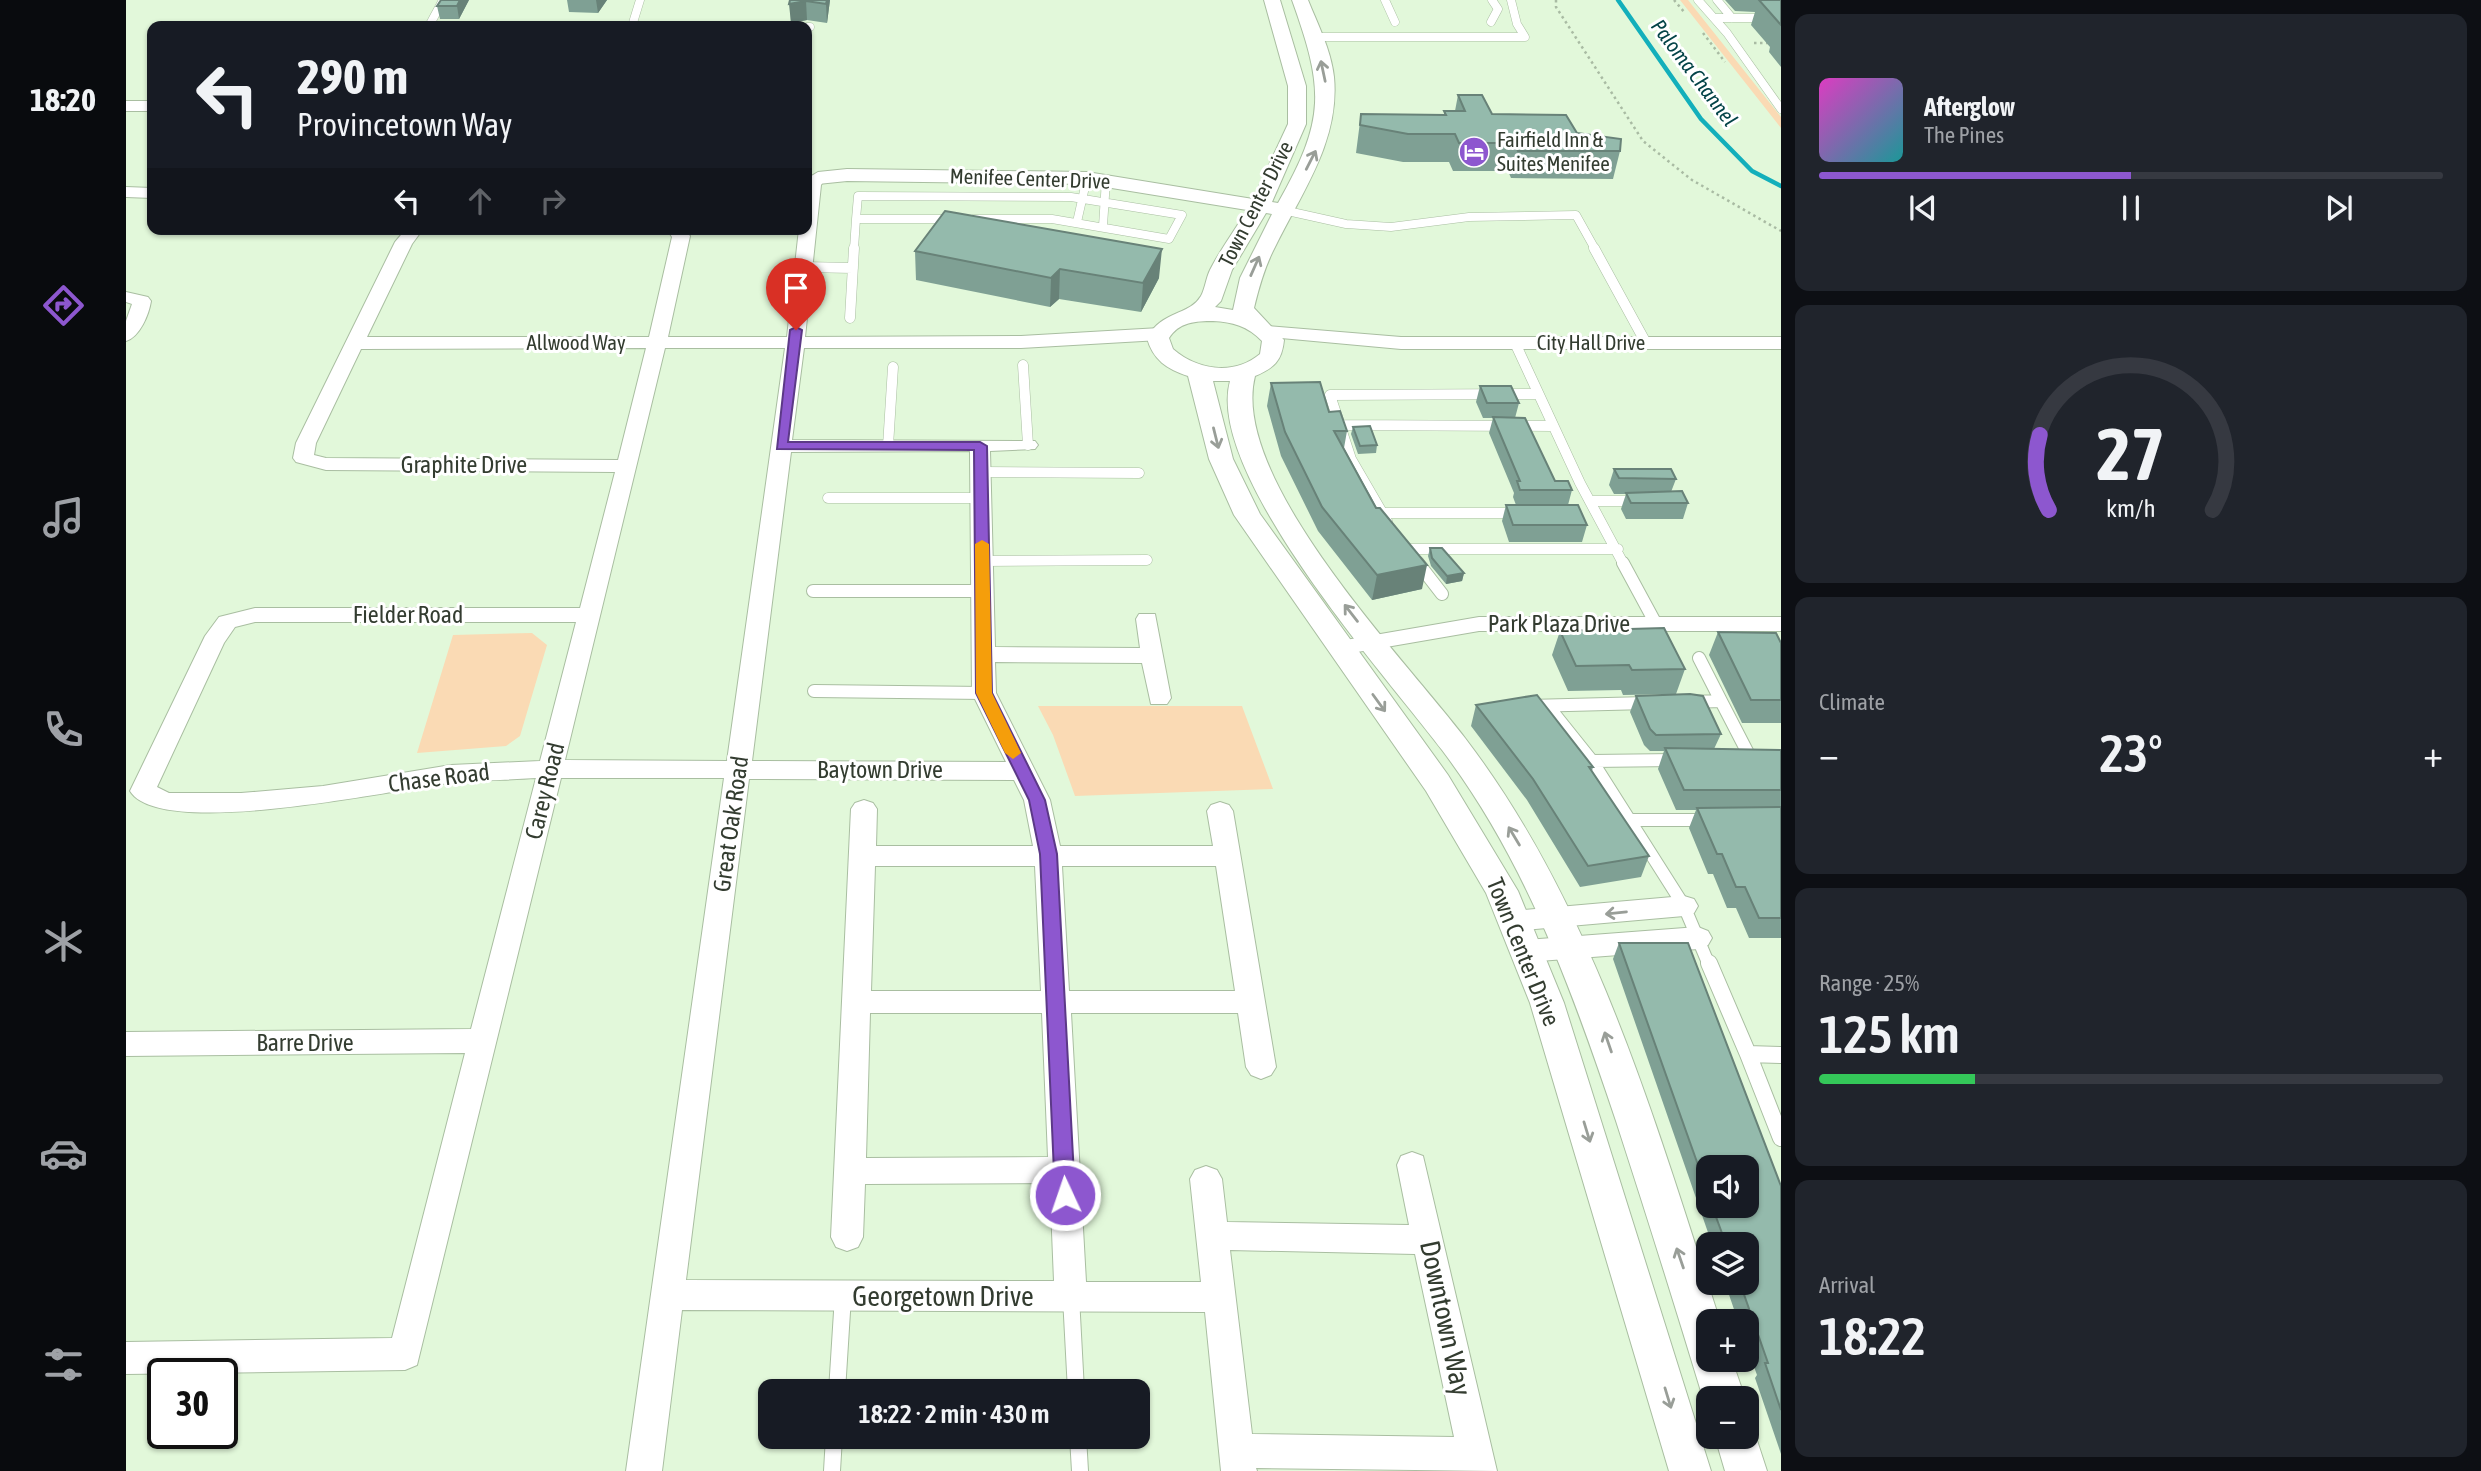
<!DOCTYPE html>
<meta charset="utf-8">
<style>
body{margin:0;font-family:"Asap Condensed",sans-serif;background:#20242c;color:#f1f3f6;height:100vh;display:flex;flex-direction:column;font-size:26px;white-space:nowrap}
*{box-sizing:border-box;margin:0}
p{font-size:23px;color:#9ea1a6}
.icon{flex:none;width:38px;height:38px;fill:none;stroke:currentColor;stroke-width:2;stroke-linecap:round;stroke-linejoin:round}
.map{position:relative;flex:1;overflow:hidden}
.details{display:flex;flex-direction:column;gap:14px;padding:14px;background:#0d0f14;width:700px}
.details>*{flex:none}
.top-card{position:absolute;left:21px;top:21px;width:665px;height:214px;border-radius:14px;box-shadow:0 2px 5px #0004;background:#171b24;color:#f1f3f6;overflow:hidden}
.controls{position:absolute;left:1570px;top:1155px;display:grid;gap:14px}
.controls a{display:grid;place-items:center;width:63px;height:63px;border-radius:14px;background:#171b24;box-shadow:0 2px 5px #0004;font-size:35px}
.speed{position:absolute;left:21px;top:1358px;display:flex;gap:14px;font-size:35px;font-weight:700;text-align:center}
.speed>*{display:grid;place-content:center;width:91px;height:91px;border-radius:50%;background:#171b24;box-shadow:0 2px 5px #0004;line-height:1}
.speed .limit{border:4px solid #111;border-radius:10px;background:#fff;color:#111}
.pin{position:absolute;display:grid;place-items:center;width:60px;height:60px;color:#fff;margin:-72px -30px;border-radius:50% 50% 50% 0;rotate:-45deg;box-shadow:0 0 7px #0007}
.pin .icon{rotate:45deg}
.me{position:absolute;width:77px;margin:-38px;rotate:357deg;stroke-linejoin:round;filter:drop-shadow(0 0 5px #0008)}
.turn{display:flex;align-items:center;gap:24px;height:147px;padding:0 35px;font-size:32px}
.turn .icon{width:91px;height:91px;stroke-width:2.5}
.turn b{display:block;font-size:49px;line-height:60px}
.lanes{display:flex;align-items:center;height:66px;padding:0 35px;background:#0003;justify-content:center;gap:35px;direction:ltr}
.lanes .off{opacity:.35}
.big{font-size:52px;font-weight:600;line-height:1.1}
.details .card{flex:1;display:flex;flex-direction:column;justify-content:center;gap:10px;min-width:0;padding:0 24px;border-radius:14px;background:#20242c}
.details .dial{align-items:center;gap:0}
.dial svg{height:182px;overflow:visible;fill:none;stroke:#363941;stroke-width:7;stroke-linecap:round;text-anchor:middle}
.dial text{fill:#f1f3f6;stroke:none}
.song{display:flex;align-items:center;gap:21px}
.cover{width:84px;height:84px;border-radius:10px;background:linear-gradient(135deg,hsl(310 70% 55%),hsl(180 70% 35%))}
.played{height:7px;border-radius:4px;background:linear-gradient(90deg,#8d57cf 50%,#363941 50%)}
.keys{display:flex;justify-content:space-around;direction:ltr}
.heat{display:flex;justify-content:space-between;align-items:center;font-size:38px;direction:ltr}
.charge{height:10px;border-radius:5px;background:linear-gradient(90deg,#34c759 25%,#363941 0)}
.trip{position:absolute;left:632px;top:1379px;width:392px;height:70px;border-radius:14px;background:#171b24;box-shadow:0 2px 5px #0004;font-weight:600;line-height:70px;text-align:center}
main{display:flex;flex:1;min-height:0}
.tab-bar{display:flex;flex-direction:column;width:126px;justify-content:space-around;align-items:center;background:#090b0e;color:#9ea1a6}
.tab-bar .icon{width:49px;height:49px}
.tab-bar .selected{color:#8d57cf}
.tab-bar b{font-size:32px;color:#f1f3f6}
.map>svg:first-child{display:block}
</style>
<main>
<nav class="tab-bar">
<b>18:20</b>
<svg class="icon selected" aria-label="directions" viewBox="0 0 24 24"><path d="M12 3l9 9-9 9-9-9zM9 14v-3h6M13 9l2 2-2 2"/></svg>
<svg class="icon" aria-label="music" viewBox="0 0 24 24"><path d="M9 18V5l10-2v13"/><circle cx="6" cy="18" r="3"/><circle cx="16" cy="16" r="3"/></svg>
<svg class="icon" aria-label="phone" viewBox="0 0 24 24"><path d="M5 4h4l2 5-3 2q2 4 5 5l2-3 5 2v4C11 20 4 13 5 4z"/></svg>
<svg class="icon" aria-label="climate" viewBox="0 0 24 24"><path d="M12 3v18M4 7l16 10M4 17L20 7"/></svg>
<svg class="icon" aria-label="car" viewBox="0 0 24 24"><path d="M5 17H2v-5l4-1 3-4h7l3 4 3 1v5h-3M9 17h6M6 11h13"/><circle cx="7" cy="17" r="2"/><circle cx="17" cy="17" r="2"/></svg>
<svg class="icon" aria-label="filters" viewBox="0 0 24 24"><path d="M4 7h16M4 17h16"/><circle cx="9" cy="7" r="2"/><circle cx="15" cy="17" r="2"/></svg>
</nav>
<div class="map">
<svg width="1655" height="1471" viewBox="0 0 1655 1471">
<rect width="100%" height="100%" fill="#e2f8da"/>
<path fill="#fadab4" d="M1554,0H1562L1655,117V128Z
M406,633L421,645L394,736L380,746L291,753L327,635Z
M912,706H1116L1147,789L949,796L927,735Z"/>
<g fill="none" stroke-linecap="round" stroke-linejoin="round">
<path stroke="#13afbb" stroke-width="4.5" d="M1492,0L1575,119L1626,171L1655,186"/>
<g stroke="#a9bea1" stroke-width="9">
<path id="service-far3" d="M1259,0L1269,22
M1572,0L1601,33L1655,109
M1591,0L1606,18
M1589,18H1655
M1365,22L1372,9L1366,0
M303,26L317,0
M506,26L514,0
M681,27H684
M1187,37H1399L1391,24L1385,0
M1157,210L1220,224L1265,227L1343,217L1450,215L1469,249
M730,219L732,196L945,197L1056,215L1043,239L926,219H848
M951,222L961,178
M977,226L980,180
M728,249L730,219H830"/>
</g>
<g stroke="#a9bea1" stroke-width="11">
<path id="service-far2" d="M1468,248L1520,343
M678,267L727,268
M724,318L728,248
M1389,343L1454,483L1498,565
M897,365L902,445
M1214,425L1426,426
M762,446L767,367
M855,472L1013,473
M702,498H855
M1465,501H1514
M1256,513H1392
M1261,521L1225,459L1204,395L1411,394
M1281,549H1492
M856,561L1021,560
M1290,561L1293,565"/>
</g>
<g stroke="#a9bea1" stroke-width="14">
<path id="service-far1" d="M1292,563L1316,594
M1497,563L1530,624
M687,591H857
M1573,658L1595,701
M688,691L858,693
M1564,702L1595,701L1625,759
M1403,706L1521,703
M1422,706L1466,761
M1549,760L1466,761L1558,906L1583,965
M1504,820H1581"/>
</g>
<g stroke="#a9bea1" stroke-width="18">
<path id="service" d="M1583,963L1622,1054
M1655,1055L1622,1054L1655,1138
M945,1297L950,1391
M711,1391L717,1296
M952,1437L954,1471
M706,1471L708,1437"/>
</g>
<g stroke="#a9bea1" stroke-width="2">
<path id="minor" d="M0,101H26V111H0Z
M692,173L700,178L695,185L679,337L895,336L1034,328L1043,334L1034,340L895,348H678L666,440L909,441L912,445L909,449L864,451L869,647L1014,648L1010,619L1013,614H1029L1045,698L1041,704H1025L1016,663L869,662L870,693L924,800L934,846H1087L1081,811L1085,805L1094,802L1103,805L1107,811L1150,1067L1145,1075L1135,1079L1125,1075L1120,1067L1112,1013H945L960,1282H1075L1064,1179L1069,1170L1080,1166L1091,1170L1096,1179L1101,1222L1283,1225L1271,1165L1275,1156L1286,1152L1297,1156L1371,1471L1130,1468L1131,1471H1095L1079,1312L556,1310L536,1471H500L598,778H435L291,1365L279,1370L0,1374V1342L266,1338L339,1053L0,1056V1032L345,1029L410,778C381,780 352,780 324,783C270,789 34,841 4,791L79,636L93,617L129,608H454L489,472L200,470L170,462L167,458L170,443L269,242L280,229H297L286,244L241,337H523L546,237L541,229H558L564,236L542,337H661L673,229H681V181ZM520,348L492,460L200,458L188,455L190,443L235,349ZM539,348H659L601,761L439,760ZM844,451L846,693L880,762L626,761L665,452ZM129,622H450L414,761L325,765L197,786L115,793H43L31,787L98,643L109,627ZM623,779L888,780L898,800L907,846H750L751,809L747,803L738,800L729,803L725,809L705,1237L710,1247L721,1251L732,1247L737,1237L739,1184L924,1183L928,1281L560,1280ZM749,866H909L915,991H745ZM936,866H1090L1109,991H943ZM744,1013H916L922,1157L740,1158ZM1104,1250L1289,1254L1328,1437L1126,1434Z
M0,187L26,188V198L0,197Z
M0,292L22,297L25,301C23,314 14,337 0,341V321L6,304L0,302Z
M1140,326L1275,337H1655V349H1275L1133,336L1131,332Z
M1353,617H1655V631H1353L1214,655L1206,653L1202,648L1206,643L1214,641Z
M1558,896L1568,899L1572,906L1568,913L1558,916L1388,931L1378,928L1374,921L1378,914L1388,911Z
M1572,927L1582,931L1586,938L1582,945L1572,949L1400,962L1390,959L1386,951L1390,943L1400,940Z"/>
</g>
<g stroke="#a9bea1" stroke-width="2">
<path id="tertiary" d="M1138,0H1154L1180,86V124L1146,202L1152,203C1200,119 1198,89 1166,0H1182C1192,25 1205,50 1208,77C1214,141 1176,192 1149,247C1139,266 1133,287 1128,308L1158,340C1156,361 1148,368 1129,376C1103,479 1279,659 1339,738C1468,907 1528,1118 1593,1318L1594,1321H1582V1360H1606L1619,1398H1582V1409L1577,1398C1549,1306 1520,1213 1490,1121C1446,990 1400,861 1316,750C1260,676 1079,474 1104,381H1087L1107,459L1134,514L1322,775L1392,891L1438,1003L1585,1471H1543L1404,1003L1360,893L1300,791L1108,515L1083,459L1062,376C1041,369 1027,360 1021,338C1036,310 1063,316 1075,296C1079,289 1080,278 1084,270C1094,250 1109,230 1121,210L961,184L721,181L692,184L682,178L692,172L721,169L961,172L1127,199L1162,124V86ZM1140,213L1146,214L1114,278L1107,310L1089,307L1095,301L1106,270ZM1087,321C1106,322 1122,326 1136,341L1134,354C1108,376 1071,370 1047,349L1043,338C1053,322 1070,321 1087,321Z
M1620,1421L1625,1422L1641,1471H1599L1589,1437H1620Z"/>
</g>
<path stroke="#a9bba3" stroke-width="2.5" stroke-dasharray="2.5 3.5" stroke-linecap="butt" d="M1430,0V7L1517,141L1566,180L1655,231
M1548,0L1559,13
M1577,33L1599,62
M1628,43H1655"/>
<use href="#service-far3" stroke="#fff" stroke-width="8"/>
<use href="#service-far2" stroke="#fff" stroke-width="10"/>
<use href="#service-far1" stroke="#fff" stroke-width="12"/>
<use href="#service" stroke="#fff" stroke-width="16"/>
<use href="#minor" fill="#fff" fill-rule="evenodd"/>
<use href="#tertiary" fill="#fff" fill-rule="evenodd"/>
</g>
<path fill="#7fa094" fill-rule="evenodd" d="M343,0L333,19H314L311,6Z
M441,0H481L472,13L443,12Z
M664,0H704L701,23L681,20L665,23Z
M1599,0H1655V67L1643,52L1644,47L1625,25L1629,12L1609,11Z
M1332,95L1366,114L1451,133L1494,151L1487,179L1385,178L1382,171H1327L1323,162H1277L1230,153L1235,114L1318,115V111H1329Z
M789,251L1033,278L1015,312L933,299L924,307L790,280Z
M1145,383L1203,412L1221,431L1218,448L1296,589L1246,600L1192,531L1155,456L1141,406Z
M1354,386L1393,403L1389,418L1429,481L1446,490L1442,505L1461,525L1456,542H1383L1376,521L1380,505H1390L1387,497L1388,493L1363,433L1367,418H1357L1350,402Z
M1227,427L1251,445L1250,453L1232,454L1225,434Z
M1488,469L1550,479L1545,492L1562,503L1557,519H1500L1495,509L1500,494H1488L1483,485Z
M1304,548L1338,573L1336,581L1320,584L1305,566L1302,556Z
M1434,631L1559,669L1550,694L1497,695L1495,690L1442,691L1426,655Z
M1592,632L1655,643V723H1616L1583,655Z
M1510,696L1595,734L1588,749L1655,750V938H1623L1610,908H1601L1587,874H1582L1563,828L1570,810H1550L1532,769L1538,751H1524L1518,745L1504,712Z
M1350,705L1467,767L1466,771L1523,856L1515,877L1454,887L1401,800L1345,726Z
M1493,943L1655,1186V1454L1629,1378L1631,1375L1620,1345V1321H1612L1599,1283H1620V1244H1586L1487,959ZM1582,1167L1620,1206H1582Z"/>
<path fill="#688278" d="M334,0H343L333,19L331,6Z
M470,0H481L472,13Z
M701,0H704L701,23L700,4Z
M680,1L681,20L665,23L663,4Z
M1036,249L1033,278L1015,312L1017,283Z
M934,269L933,299L924,307L925,278Z
M1301,565L1296,589L1246,600L1251,575Z
M1338,573L1336,581L1320,584L1321,576Z"/>
<path fill="#94baac" stroke="#688278" stroke-width="2" d="M315,0H334L331,6H311Z
M664,0H701L700,4L680,1L663,4Z
M1633,0H1655V25Z
M1332,95H1356L1366,114L1440,115L1451,133L1495,139L1494,151H1392L1388,143H1333L1329,134H1282L1234,125L1235,114L1320,115L1318,111H1339Z
M819,211L1036,249L1017,283L934,269L925,278L789,251Z
M1194,382L1203,412L1214,411L1221,431H1208L1250,508H1254L1301,565L1251,575L1196,507L1159,432L1145,383Z
M1354,386H1385L1393,403H1361Z
M1367,417L1399,418L1429,481H1442L1446,490H1394L1391,481H1394Z
M1244,426L1251,445L1234,446L1227,427Z
M1488,469H1545L1550,479L1493,478Z
M1556,491L1562,503H1505L1500,493Z
M1380,505H1452L1461,525H1387Z
M1304,548H1316L1338,573L1321,576L1306,558Z
M1538,628L1559,669L1506,670L1503,665L1450,666L1434,631Z
M1592,632L1650,633L1655,643V700H1625Z
M1564,694L1577,696L1595,734L1530,735L1524,729L1510,696Z
M1411,695L1467,767H1463L1523,856L1462,866L1407,779L1350,705Z
M1539,748L1655,750V790H1558Z
M1655,807V918H1633L1619,887H1610L1596,854H1591L1571,808Z
M1493,943H1562L1655,1186V1410L1639,1363H1642L1614,1283H1620V1244H1600L1586,1206H1620V1167H1582V1193Z"/>
<defs><path id="oneway-shaft" d="M-6 0H5M1.5-3L5.5 0L1.5 3" fill="none" stroke-width="1.6" stroke-linecap="round" stroke-linejoin="round" transform="scale(1.75)"/></defs>
<g stroke="#999e98">
<use href="#oneway-shaft" transform="translate(1197 71) rotate(-102)"/>
<use href="#oneway-shaft" transform="translate(1185 160) rotate(-63)"/>
<use href="#oneway-shaft" transform="translate(1129 266) rotate(-66)"/>
<use href="#oneway-shaft" transform="translate(1090 438) rotate(76)"/>
<use href="#oneway-shaft" transform="translate(1225 613) rotate(-128)"/>
<use href="#oneway-shaft" transform="translate(1253 703) rotate(54)"/>
<use href="#oneway-shaft" transform="translate(1388 836) rotate(-121)"/>
<use href="#oneway-shaft" transform="translate(1490 913) rotate(174)"/>
<use href="#oneway-shaft" transform="translate(1482 1042) rotate(-109)"/>
<use href="#oneway-shaft" transform="translate(1461 1132) rotate(73)"/>
<use href="#oneway-shaft" transform="translate(1554 1258) rotate(-109)"/>
<use href="#oneway-shaft" transform="translate(1542 1398) rotate(73)"/>
</g>
<path fill="#8d57cf" stroke="#5c3987" stroke-width="2" d="M670,327L676,330L662,442H854L861,446L866,693L919,800L931,854L949,1195L946,1201L939,1204L932,1201L929,1195L914,854L903,800L850,693L848,450L651,449L664,330Z"/>
<path fill="#f59e0b" d="M856,540L863,544L866,693L895,753L887,759L879,753L850,693L849,544Z"/>
<defs>
<g id="hotel-disc" transform="scale(1.575)"><circle r="9.5" fill="#8d57cf" stroke="#fff"/><path d="M-6-4.5h1.5V1H6V5H4.5V3h-9V5H-6ZM-4 0a1.8 1.8 0 1 1 3.6 0ZM.5 0V-2.5h3Q6-2.5 6 0Z" fill="#fff"/></g>
</defs>
<g fill-rule="evenodd">
<use href="#hotel-disc" x="1348" y="152"/>
</g>
<g text-anchor="middle" stroke-width="6" stroke-linejoin="round" paint-order="stroke">
<g font-size="21" font-style="italic" fill="#044448" stroke="#fff">
<text transform="translate(1568 73) rotate(53)" y="7">Paloma Channel</text>
</g>
<g font-size="21" fill="#333c30" stroke="#fff" text-anchor="start">
<text x="1371" y="147">Fairfield Inn &amp;<tspan x="1371" dy="24">Suites Menifee</tspan></text>
</g>
<g font-size="21" fill="#333c30" stroke="#fff">
<text transform="translate(904 179) rotate(2)" y="7">Menifee Center Drive</text>
<text transform="translate(1130 204) rotate(-63)" y="7">Town Center Drive</text>
<text x="450" y="350">Allwood Way</text>
<text x="1465" y="350">City Hall Drive</text>
</g>
<g font-size="24" fill="#333c30" stroke="#fff">
<text x="338" y="473">Graphite Drive</text>
<text x="282" y="623">Fielder Road</text>
<text x="1433" y="632">Park Plaza Drive</text>
<text x="754" y="778">Baytown Drive</text>
<text transform="translate(313 778) rotate(-7)" y="8">Chase Road</text>
<text transform="translate(419 791) rotate(-76)" y="8">Carey Road</text>
<text transform="translate(605 824) rotate(-82)" y="8">Great Oak Road</text>
<text transform="translate(1397 952) rotate(68)" y="8">Town Center Drive</text>
<text x="179" y="1051">Barre Drive</text>
</g>
<g font-size="28" fill="#333c30" stroke="#fff">
<text x="817" y="1306">Georgetown Drive</text>
<text transform="translate(1320 1318) rotate(78)" y="10">Downtown Way</text>
</g>
</g>
</svg>
<div class="controls">
<a><svg class="icon" aria-label="sound" viewBox="0 0 24 24"><path d="M4 9h4l5-4v14l-5-4H4zM17 9q2 3 0 6"/></svg></a>
<a><svg class="icon" aria-label="layers" viewBox="0 0 24 24"><path d="M12 4l9 5-9 5-9-5zM3 14l9 5 9-5"/></svg></a>
<a>+</a>
<a>−</a>
</div>
<div class="speed"><div class="limit">30</div></div>
<div class="pin" style="left:670px;top:330px;background:#d93025"><svg class="icon" aria-label="arrive" viewBox="0 0 24 24"><path d="M6 21V4h12l-3 4 3 4H6"/></svg></div>
<svg class="me" style="left:939px;top:1195px" viewBox="-20 -20 40 40"><circle r="17" fill="#8d57cf" stroke="#fff" stroke-width="3"/><path d="M0-11L8 9 0 5-8 9z" fill="#fff"/></svg>
<div class="trip">18:22 · 2 min · 430 m</div>
<div class="top-card">
<div class="turn"><svg class="icon" aria-label="left" viewBox="0 0 24 24"><path d="M17 20v-9H6M10 6l-5 5 5 5"/></svg><div><b>290 m</b>Provincetown Way</div></div>
<div class="lanes"><svg class="icon" aria-label="left" viewBox="0 0 24 24"><path d="M17 20v-9H6M10 6l-5 5 5 5"/></svg><svg class="icon off" aria-label="ahead" viewBox="0 0 24 24"><path d="M12 20V5M6 11l6-6 6 6"/></svg><svg class="icon off" aria-label="right" viewBox="0 0 24 24"><path d="M7 20v-9h11M14 6l5 5-5 5"/></svg></div>
</div>
</div>
<section class="details">
<div class="card">
<div class="song"><i class="cover"></i><div><b>Afterglow</b><p>The Pines</p></div></div>
<div class="played"></div>
<div class="keys"><svg class="icon" aria-label="previous" viewBox="0 0 24 24"><path d="M18 5L8 12l10 7zM5 5v14"/></svg><svg class="icon" aria-label="pause" viewBox="0 0 24 24"><path d="M8 5v14M16 5v14"/></svg><svg class="icon" aria-label="next" viewBox="0 0 24 24"><path d="M6 5l10 7-10 7zM19 5v14"/></svg></div>
</div>
<div class="card dial"><svg viewBox="0 0 100 80">
<path d="M14 69A42 42 0 1 1 86 69"/>
<path d="M14 69A42 42 0 0 1 10 36" stroke="#8d57cf"/>
<text x="50" y="56" font-size="32" font-weight="700">27</text>
<text x="50" y="72" font-size="11">km/h</text>
</svg></div>
<div class="card"><p>Climate</p>
<div class="heat"><a>−</a><b class="big">23°</b><a>+</a></div>
</div>
<div class="card"><p>Range · 25%</p><b class="big">125 km</b><div class="charge"></div></div>
<div class="card"><p>Arrival</p><b class="big">18:22</b></div>
</section>
</main>
